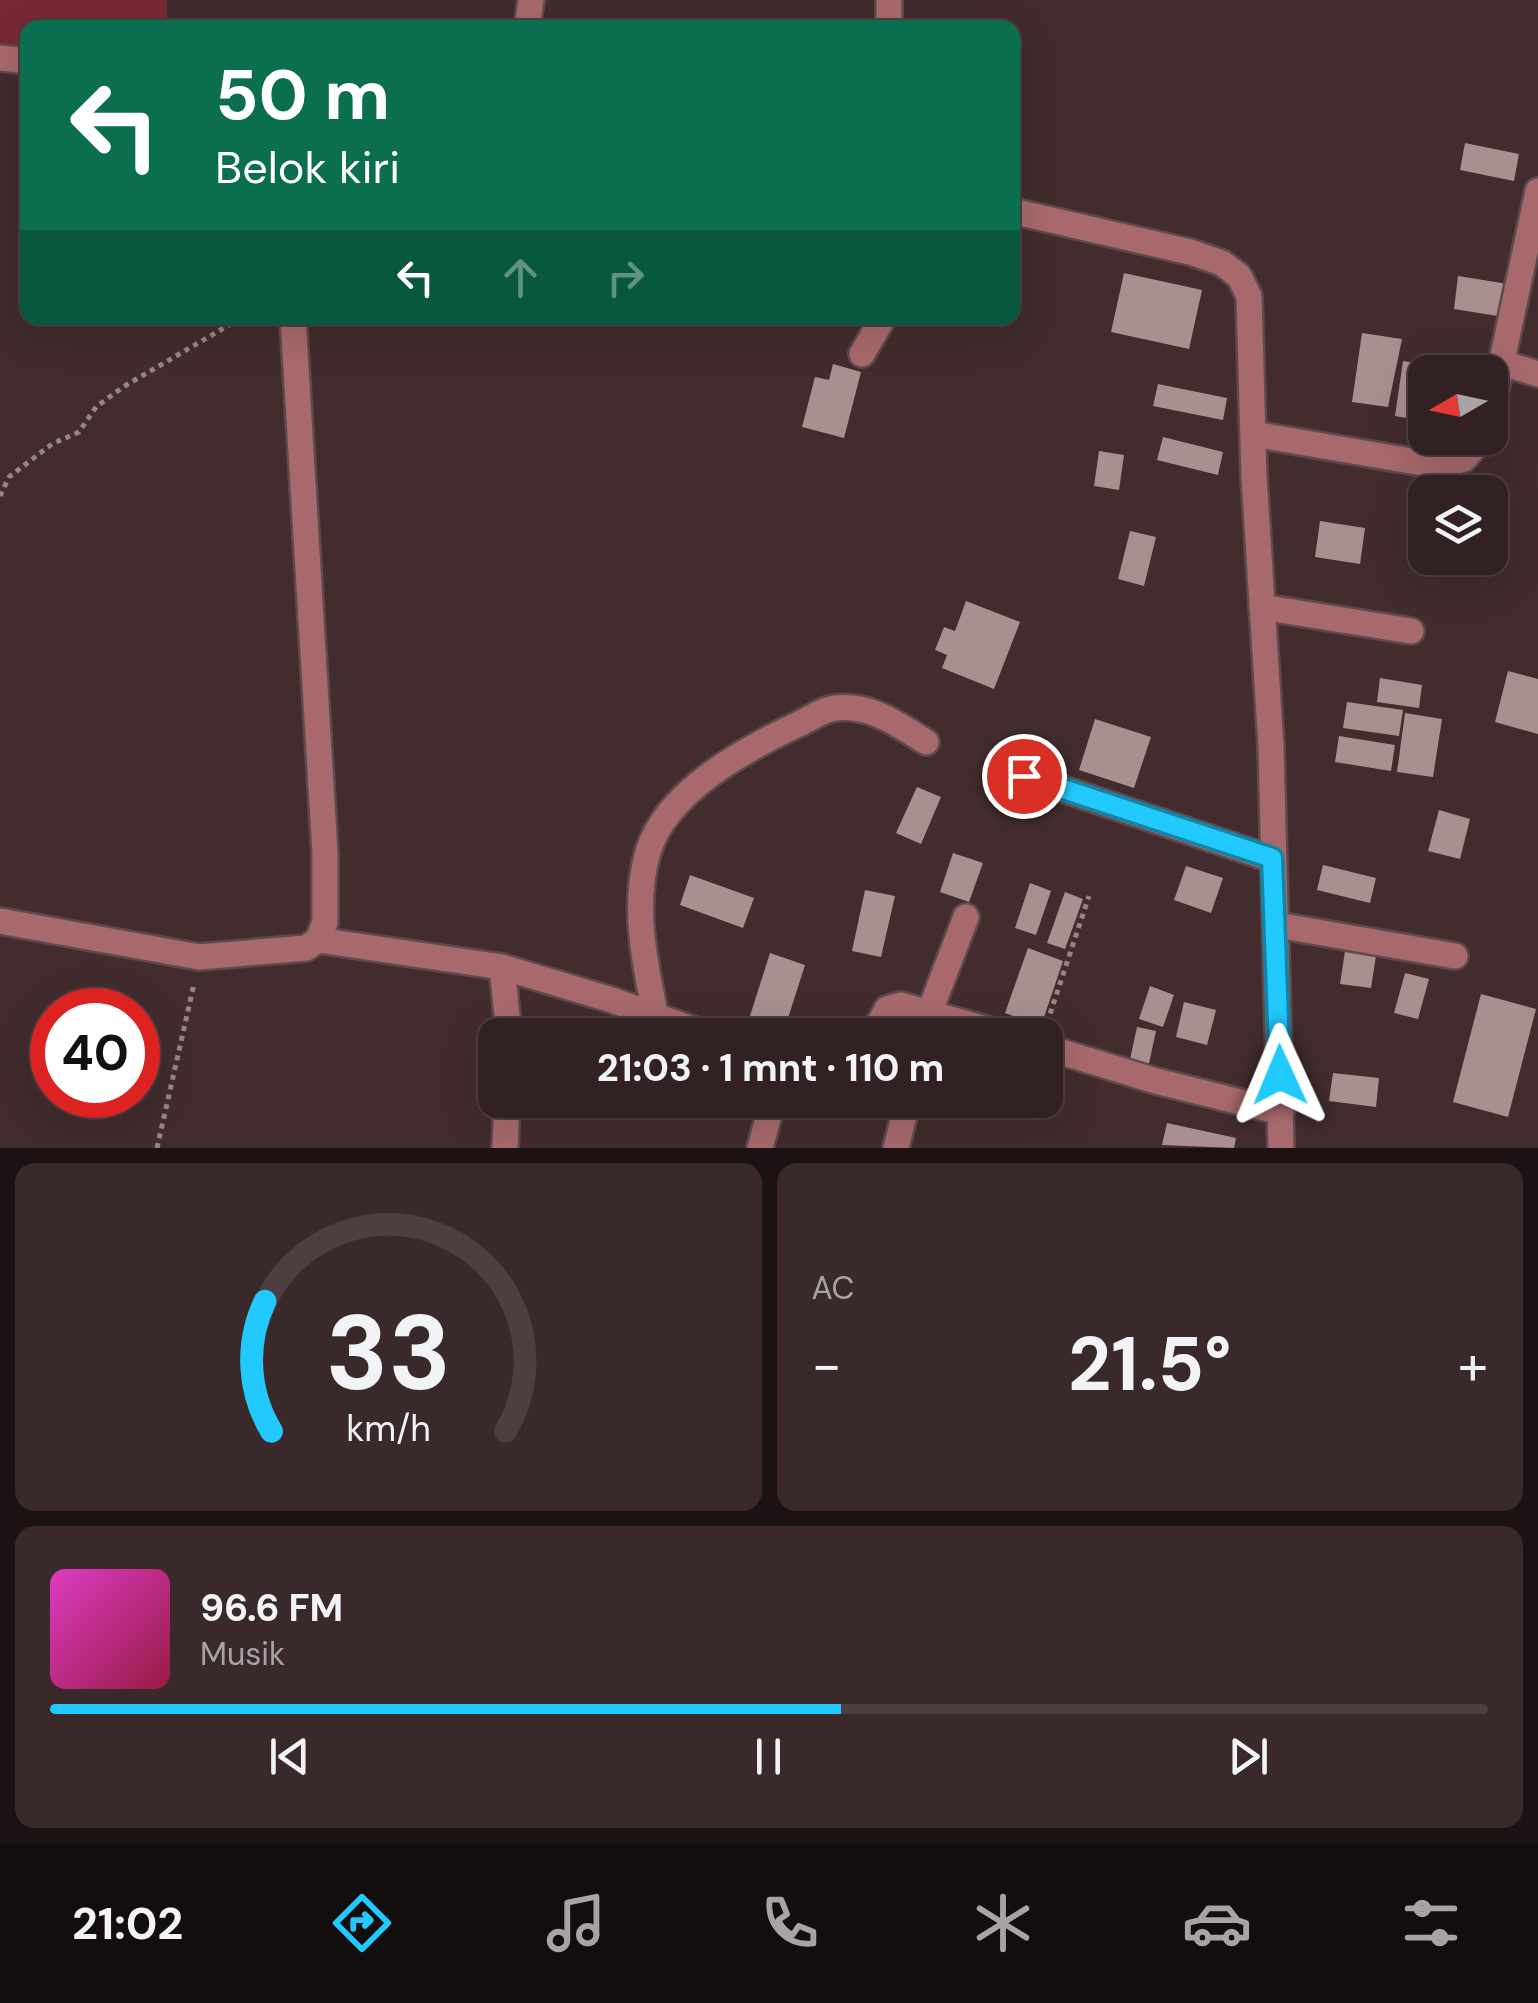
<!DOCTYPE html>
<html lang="id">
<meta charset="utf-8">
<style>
body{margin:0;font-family:"DM Sans",sans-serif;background:#3a292a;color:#f1f3f6;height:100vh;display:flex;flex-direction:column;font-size:38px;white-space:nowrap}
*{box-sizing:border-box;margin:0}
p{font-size:32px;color:#a8a3a5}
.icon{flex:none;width:55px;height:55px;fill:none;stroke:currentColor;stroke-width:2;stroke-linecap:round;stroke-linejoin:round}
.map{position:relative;height:1148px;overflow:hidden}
.sheet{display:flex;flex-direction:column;gap:15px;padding:15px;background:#1c1213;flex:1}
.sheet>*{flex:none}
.banner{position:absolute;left:20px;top:20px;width:1000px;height:305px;border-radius:20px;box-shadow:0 10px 40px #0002,0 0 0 2px #4d3e40;background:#0b6e4f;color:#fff;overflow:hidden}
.needle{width:65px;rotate:261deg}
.controls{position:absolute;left:1408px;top:355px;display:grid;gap:20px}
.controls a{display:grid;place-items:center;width:100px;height:100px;border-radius:20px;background:#322122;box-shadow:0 10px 40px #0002,0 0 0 2px #4d3e40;font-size:50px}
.speed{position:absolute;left:30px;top:988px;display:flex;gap:20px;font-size:50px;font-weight:700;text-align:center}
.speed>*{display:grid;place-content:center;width:130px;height:130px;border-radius:50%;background:#322122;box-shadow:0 10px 40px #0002,0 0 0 2px #4d3e40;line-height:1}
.speed .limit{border:15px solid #d22;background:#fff;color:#111}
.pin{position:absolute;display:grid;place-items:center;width:85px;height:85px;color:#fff;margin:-42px;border:5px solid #fff;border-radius:50%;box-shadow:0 2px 10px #0007}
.me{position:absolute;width:110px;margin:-55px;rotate:359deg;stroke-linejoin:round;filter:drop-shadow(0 0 8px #0008)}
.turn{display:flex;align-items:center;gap:35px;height:210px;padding:0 30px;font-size:45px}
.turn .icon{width:130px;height:130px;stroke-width:2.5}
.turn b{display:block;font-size:70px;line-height:85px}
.lanes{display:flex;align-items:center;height:95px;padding:0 30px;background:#0003;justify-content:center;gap:50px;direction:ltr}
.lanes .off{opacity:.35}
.big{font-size:75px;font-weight:700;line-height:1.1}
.sheet .widget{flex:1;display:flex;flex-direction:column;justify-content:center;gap:15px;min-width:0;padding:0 35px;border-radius:20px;background:#3a292a}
.sheet .dial{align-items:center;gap:0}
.dial svg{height:260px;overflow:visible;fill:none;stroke:#4d3e40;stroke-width:7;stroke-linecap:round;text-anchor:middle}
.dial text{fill:#f1f3f6;stroke:none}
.song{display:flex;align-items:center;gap:30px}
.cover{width:120px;height:120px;border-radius:15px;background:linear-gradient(135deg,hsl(310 70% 55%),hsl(340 70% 35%))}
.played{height:10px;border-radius:5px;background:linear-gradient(90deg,#21c9fd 55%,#4d3e40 55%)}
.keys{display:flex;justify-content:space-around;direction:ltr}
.heat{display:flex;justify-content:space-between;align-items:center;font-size:55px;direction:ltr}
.sheet .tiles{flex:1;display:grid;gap:15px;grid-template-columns:1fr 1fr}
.widget:last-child{grid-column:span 2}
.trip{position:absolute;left:478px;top:1018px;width:585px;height:100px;border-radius:20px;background:#322122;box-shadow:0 10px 40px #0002,0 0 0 2px #4d3e40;font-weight:700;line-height:100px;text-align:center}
.tab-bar{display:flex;height:160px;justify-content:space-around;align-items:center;background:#140d0e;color:#a8a3a5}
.tab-bar .icon{width:70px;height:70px}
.tab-bar .on{color:#21c9fd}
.tab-bar b{font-size:45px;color:#f1f3f6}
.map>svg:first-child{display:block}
</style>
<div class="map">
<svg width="1538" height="1148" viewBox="0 0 1538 1148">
<rect width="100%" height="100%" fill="#422c2d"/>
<path fill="#772933" d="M0,0H167V27L28,28L27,48L0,45Z"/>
<path fill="#aa8f90" d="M1465,143L1519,154L1514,181L1460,170Z
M1124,273L1202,290L1189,349L1111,332Z
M1458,276L1508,284L1504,317L1454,309Z
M1362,333L1402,339L1388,407L1352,402Z
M1403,361L1443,368V372H1425V421L1395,416Z
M833,364L861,372L844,438L802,427L815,377L829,380Z
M1158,384L1227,398L1223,420L1153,406Z
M1163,437L1223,452L1218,475L1157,460Z
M1099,451L1124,455L1119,490L1094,486Z
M1320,521L1365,528L1360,564L1315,557Z
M1130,531L1156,537L1144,586L1118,579Z
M966,601L1020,622L994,689L942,668L947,655L935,650L944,627L955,631Z
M1508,671L1538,679V734L1495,722Z
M1380,678L1422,685L1419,708L1377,702Z
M1347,702L1403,710L1399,736L1343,728Z
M1405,713L1442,719L1433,777L1397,772Z
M1095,719L1151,737L1134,788L1079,770Z
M1339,736L1395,745L1391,771L1335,762Z
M917,787L941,797L921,844L896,833Z
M1439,810L1470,819L1460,859L1428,851Z
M953,853L983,863L969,902L940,892Z
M1323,865L1376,878L1370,903L1317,890Z
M1186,866L1223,878L1211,913L1174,900Z
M690,875L754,898L743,928L680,905Z
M1030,883L1051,891L1036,935L1015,928Z
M865,890L895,896L881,957L852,951Z
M1065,892L1083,899L1065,949L1047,943Z
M1028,948L1063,961L1041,1026L1005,1013Z
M1345,951L1376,956L1371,988L1340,984Z
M770,953L805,965L784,1031L749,1019Z
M1405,973L1429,979L1418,1019L1394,1013Z
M1150,986L1174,995L1163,1027L1139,1019Z
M1481,994L1536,1009L1508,1117L1453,1102Z
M1184,1002L1216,1010L1207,1045L1176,1037Z
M1137,1027L1156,1031L1148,1068L1129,1064Z
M1333,1073L1379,1078L1376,1107L1329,1101Z
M1167,1123L1236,1138L1234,1148L1162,1145Z"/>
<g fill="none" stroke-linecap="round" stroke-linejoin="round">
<g stroke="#5f4a4b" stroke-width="30">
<path id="minor" d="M889,0V28
M527,28L531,0
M0,58L28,61
M1012,211L1190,252L1222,263L1239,276L1249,296L1254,477L1271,746L1281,1148
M862,354L883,318
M1503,363L1538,374
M1490,417L1538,191
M1253,434L1440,466L1464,459L1482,438
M1262,607L1411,631
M1024,776L1272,859
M0,921L199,957L306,948L318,940L325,922V853L293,318
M1277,925L1455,956
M318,940L502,967L612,1000L708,1035
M502,967L509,1035
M930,1011L966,917
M656,1018C645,964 632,906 648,852C666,791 747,748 801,723C811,718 824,709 835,708C871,704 897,724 926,742
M873,1035L887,1009L901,1005L1007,1035
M1045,1047L1156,1081L1281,1112
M505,1148L507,1100
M760,1148L773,1100
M896,1148L908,1100"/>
</g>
<path stroke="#978585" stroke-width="5" stroke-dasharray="5 5" stroke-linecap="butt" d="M0,496L9,477L52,444L79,432L96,407L123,387L241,318
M1047,1023L1089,896
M157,1148L194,984"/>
<use href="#minor" stroke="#a7696c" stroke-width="25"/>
</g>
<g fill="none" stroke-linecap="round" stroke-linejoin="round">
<g stroke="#1583a4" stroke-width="25">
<path id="route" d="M1024,776L1272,858L1280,1075"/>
</g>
<use href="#route" stroke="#21c9fd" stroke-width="18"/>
</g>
</svg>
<div class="controls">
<a><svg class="needle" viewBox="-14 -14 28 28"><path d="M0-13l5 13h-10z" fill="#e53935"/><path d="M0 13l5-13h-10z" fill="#a8a3a5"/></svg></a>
<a><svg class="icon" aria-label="layers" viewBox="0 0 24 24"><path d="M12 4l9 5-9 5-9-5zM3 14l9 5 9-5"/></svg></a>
</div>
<div class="speed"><div class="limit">40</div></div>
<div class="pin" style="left:1024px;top:776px;background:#d93025"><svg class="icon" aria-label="arrive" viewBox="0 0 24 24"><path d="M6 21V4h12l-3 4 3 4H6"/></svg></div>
<svg class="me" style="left:1280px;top:1075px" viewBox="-20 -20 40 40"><path d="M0-17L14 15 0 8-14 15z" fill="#21c9fd" stroke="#fff" stroke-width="4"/></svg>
<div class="trip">21:03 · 1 mnt · 110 m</div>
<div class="banner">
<div class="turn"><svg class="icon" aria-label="left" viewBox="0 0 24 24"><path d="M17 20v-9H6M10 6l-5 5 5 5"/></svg><div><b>50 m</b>Belok kiri</div></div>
<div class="lanes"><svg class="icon" aria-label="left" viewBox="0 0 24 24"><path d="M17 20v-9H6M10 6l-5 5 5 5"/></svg><svg class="icon off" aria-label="ahead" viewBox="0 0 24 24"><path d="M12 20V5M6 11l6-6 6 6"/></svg><svg class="icon off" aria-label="right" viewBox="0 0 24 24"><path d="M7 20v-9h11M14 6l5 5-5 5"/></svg></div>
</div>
</div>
<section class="sheet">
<div class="tiles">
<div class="widget dial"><svg viewBox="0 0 100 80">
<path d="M14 69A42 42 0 1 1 86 69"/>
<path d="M14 69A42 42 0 0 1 12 29" stroke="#21c9fd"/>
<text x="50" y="56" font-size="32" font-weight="700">33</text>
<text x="50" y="72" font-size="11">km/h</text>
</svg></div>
<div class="widget"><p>AC</p>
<div class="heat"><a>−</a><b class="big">21.5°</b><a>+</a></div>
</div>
<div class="widget">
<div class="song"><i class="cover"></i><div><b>96.6 FM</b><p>Musik</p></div></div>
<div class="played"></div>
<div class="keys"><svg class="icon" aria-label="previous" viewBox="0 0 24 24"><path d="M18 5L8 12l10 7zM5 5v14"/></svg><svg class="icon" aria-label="pause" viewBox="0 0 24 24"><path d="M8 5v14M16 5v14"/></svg><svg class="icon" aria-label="next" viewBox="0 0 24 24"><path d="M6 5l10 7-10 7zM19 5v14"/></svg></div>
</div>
</div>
</section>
<nav class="tab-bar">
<b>21:02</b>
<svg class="icon on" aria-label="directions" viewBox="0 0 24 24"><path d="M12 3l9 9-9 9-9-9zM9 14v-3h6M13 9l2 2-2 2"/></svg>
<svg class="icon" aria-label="music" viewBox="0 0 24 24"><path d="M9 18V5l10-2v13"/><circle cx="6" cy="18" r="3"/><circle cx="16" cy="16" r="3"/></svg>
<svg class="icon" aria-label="phone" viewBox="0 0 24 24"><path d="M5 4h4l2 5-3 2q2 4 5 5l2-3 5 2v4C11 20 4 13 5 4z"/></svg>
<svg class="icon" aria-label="climate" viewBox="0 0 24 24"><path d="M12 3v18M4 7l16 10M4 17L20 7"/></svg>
<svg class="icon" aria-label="car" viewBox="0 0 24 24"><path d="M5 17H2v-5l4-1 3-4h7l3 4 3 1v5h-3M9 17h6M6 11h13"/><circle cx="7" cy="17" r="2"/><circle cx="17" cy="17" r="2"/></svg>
<svg class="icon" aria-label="filters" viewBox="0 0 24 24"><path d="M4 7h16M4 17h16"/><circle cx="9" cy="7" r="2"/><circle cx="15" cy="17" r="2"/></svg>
</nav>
